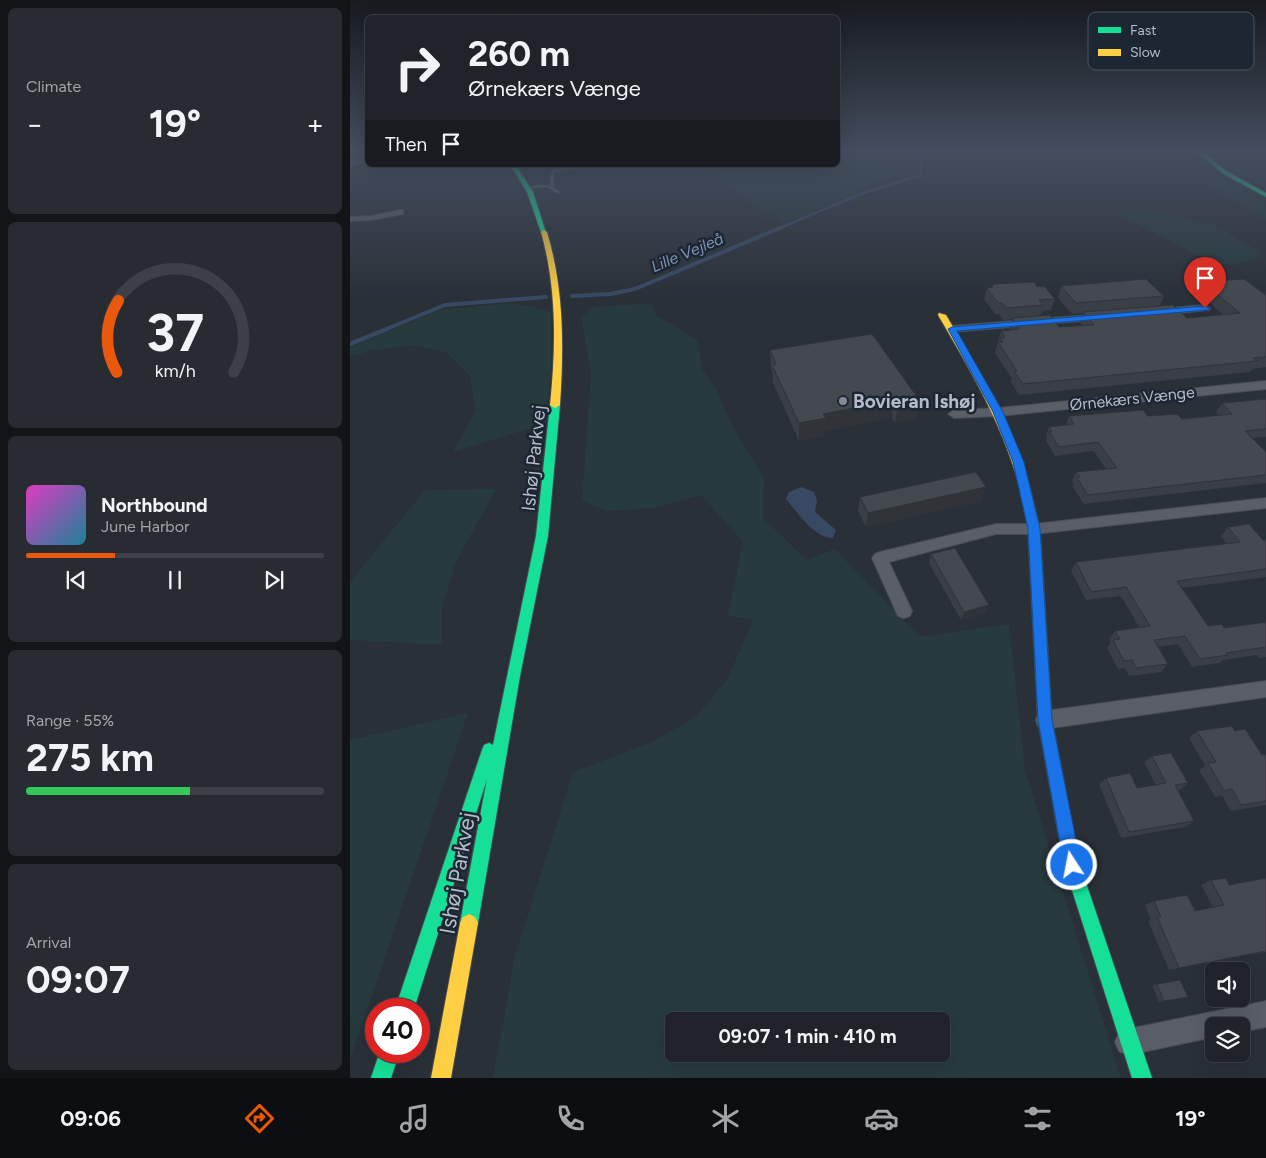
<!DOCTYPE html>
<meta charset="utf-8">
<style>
body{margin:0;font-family:Figtree,sans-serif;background:#282c32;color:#f1f3f6;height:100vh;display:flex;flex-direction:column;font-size:19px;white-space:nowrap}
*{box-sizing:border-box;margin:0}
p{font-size:16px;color:#a2a4a8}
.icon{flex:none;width:28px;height:28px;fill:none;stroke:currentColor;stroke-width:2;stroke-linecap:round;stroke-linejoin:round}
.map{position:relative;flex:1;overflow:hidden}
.drawer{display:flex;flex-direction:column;gap:8px;padding:8px;background:#121417;width:350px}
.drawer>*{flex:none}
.banner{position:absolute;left:15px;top:15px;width:475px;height:152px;border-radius:8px;box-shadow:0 5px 20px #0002,0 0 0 1px #3d4147;background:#20242a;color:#f1f3f6;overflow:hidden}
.controls{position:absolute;left:855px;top:962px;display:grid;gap:10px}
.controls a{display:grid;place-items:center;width:45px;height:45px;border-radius:8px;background:#20242a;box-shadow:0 5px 20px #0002,0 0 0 1px #3d4147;font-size:25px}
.speed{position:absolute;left:15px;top:998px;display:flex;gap:10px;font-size:25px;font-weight:700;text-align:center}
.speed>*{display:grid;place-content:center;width:65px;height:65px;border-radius:50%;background:#20242a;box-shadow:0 5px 20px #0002,0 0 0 1px #3d4147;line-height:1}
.speed .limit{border:8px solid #d22;background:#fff;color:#111}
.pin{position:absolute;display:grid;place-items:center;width:42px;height:42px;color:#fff;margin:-51px -21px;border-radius:50% 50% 50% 0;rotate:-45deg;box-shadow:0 0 5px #0007}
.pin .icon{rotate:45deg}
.me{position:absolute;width:55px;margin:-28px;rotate:349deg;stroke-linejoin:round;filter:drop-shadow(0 0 4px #0008)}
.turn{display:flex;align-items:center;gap:18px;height:105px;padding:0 20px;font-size:22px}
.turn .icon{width:65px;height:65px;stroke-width:2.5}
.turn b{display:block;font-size:35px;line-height:42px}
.then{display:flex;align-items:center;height:48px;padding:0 20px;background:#0003;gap:10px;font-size:19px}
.big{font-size:38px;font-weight:700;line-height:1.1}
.drawer .tile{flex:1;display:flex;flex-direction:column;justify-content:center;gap:8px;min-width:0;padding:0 18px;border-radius:8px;background:#282c32}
.drawer .dial{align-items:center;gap:0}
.dial svg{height:130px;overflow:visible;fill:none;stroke:#3d4147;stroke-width:7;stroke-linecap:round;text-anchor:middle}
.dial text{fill:#f1f3f6;stroke:none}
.song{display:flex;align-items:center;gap:15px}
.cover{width:60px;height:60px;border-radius:8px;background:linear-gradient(135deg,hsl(310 70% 55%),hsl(190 70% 35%))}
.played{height:5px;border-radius:2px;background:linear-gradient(90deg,#ea580c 30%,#3d4147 30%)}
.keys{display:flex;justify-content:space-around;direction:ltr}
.heat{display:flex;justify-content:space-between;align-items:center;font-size:28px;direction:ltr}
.charge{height:8px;border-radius:4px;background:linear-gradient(90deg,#34c759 55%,#3d4147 0)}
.trip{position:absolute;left:315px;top:1012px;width:285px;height:50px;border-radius:8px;background:#20242a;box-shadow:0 5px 20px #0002,0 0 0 1px #3d4147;font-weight:700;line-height:50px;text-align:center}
.tabs{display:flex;height:80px;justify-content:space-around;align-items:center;background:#0d0e11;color:#a2a4a8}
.tabs .icon{width:35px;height:35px}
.tabs .active{color:#ea580c}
.tabs b{font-size:22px;color:#f1f3f6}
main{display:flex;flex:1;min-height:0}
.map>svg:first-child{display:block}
</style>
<main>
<section class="drawer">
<div class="tile"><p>Climate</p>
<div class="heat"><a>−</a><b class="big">19°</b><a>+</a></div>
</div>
<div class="tile dial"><svg viewBox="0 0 100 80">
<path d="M14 69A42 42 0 1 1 86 69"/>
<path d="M14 69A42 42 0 0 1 15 25" stroke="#ea580c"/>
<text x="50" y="56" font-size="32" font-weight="700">37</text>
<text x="50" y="72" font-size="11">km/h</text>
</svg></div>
<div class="tile">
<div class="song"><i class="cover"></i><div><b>Northbound</b><p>June Harbor</p></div></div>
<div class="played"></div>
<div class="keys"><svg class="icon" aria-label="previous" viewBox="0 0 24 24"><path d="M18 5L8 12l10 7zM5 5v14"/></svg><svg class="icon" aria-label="pause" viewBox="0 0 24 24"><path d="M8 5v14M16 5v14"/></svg><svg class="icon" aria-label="next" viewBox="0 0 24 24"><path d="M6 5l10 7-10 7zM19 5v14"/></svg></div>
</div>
<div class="tile"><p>Range · 55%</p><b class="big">275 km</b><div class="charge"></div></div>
<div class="tile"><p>Arrival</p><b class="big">09:07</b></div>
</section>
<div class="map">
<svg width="916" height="1078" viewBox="0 0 916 1078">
<rect width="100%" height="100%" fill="#2a3038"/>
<path fill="#273a3e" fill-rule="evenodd" d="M490,149H507L549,171L503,195L434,223L346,165H488V150Z
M868,177L916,206V220L860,186L856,179Z
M789,209L860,224L911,251L907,258L883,265L863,263L771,216L770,212Z
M159,303L183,307L201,312V372L195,424L103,452L126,411L120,376L97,353L66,345L23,350L0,357V347L90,310Z
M301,303L306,315L347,340L352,369L366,389L384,429L414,477L413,518L457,560L485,549L570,637L659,624L675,770L771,1078H143L165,956L223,772L300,743L346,717L378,678L403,620L378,616L393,542L351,495L304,508L256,511L232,501L241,374L231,317L244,307ZM324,1021H591V1054H324Z
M146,489L106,562L92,607V645L0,640V582L75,490Z
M118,713L0,1060V740Z"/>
<path fill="#384963" d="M451,487L464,492L467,501L465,512L486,530L483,538C464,538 447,512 436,499L439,492Z"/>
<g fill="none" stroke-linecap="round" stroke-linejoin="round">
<path stroke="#384963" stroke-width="2.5" d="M427,229L513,193L571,175V160L562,149"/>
<path stroke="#384963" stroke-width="4" d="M222,296L260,294L285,289L430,228
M34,330L95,305L196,297"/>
<path stroke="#384963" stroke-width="4.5" d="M0,344L37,329"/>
<g stroke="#484c53" stroke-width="1">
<path id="lane" d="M231,165H238L204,173L203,187L209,191V193H207L197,187L177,189L175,188L190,185L200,186L201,171Z"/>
</g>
<g stroke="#484c53" stroke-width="2">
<path id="street" d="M18,158V162L0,165V161Z
M50,210H53V214L21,220L0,221V217L21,216Z
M855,305L860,308L859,310L809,315L804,312L809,309Z
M752,314L756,315V319L601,332L596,329L601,326Z
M916,381V389L648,416L604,418L598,414L604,410L648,408Z
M916,498V508L684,534H646L539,562L562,611L560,616L554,618L548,616L522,558L525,554L530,552L646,524H684Z
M916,681V697L695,729L688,726L686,720L688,714L695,711Z
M916,1001V1027L891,1032V1026H864V1037L778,1055L769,1051L765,1042L769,1033L778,1029Z"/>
</g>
<g stroke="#484c53" stroke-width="2">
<path id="fast" d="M843,149H848L878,172L916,193V197L874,174Z
M160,165H166L183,192L196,233L191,232L177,192Z
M205,402L210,405L198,536L170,676L128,923L125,929L119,932L113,929L110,923L137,779L64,1009H45L132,750L134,745L139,743L143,745L186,536L200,405Z
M675,484L680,488L690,529L702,720L730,865L802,1078H782L714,865L688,720L678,529L670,488Z
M30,1051H50L41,1078H21Z"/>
</g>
<g stroke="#484c53" stroke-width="2">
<path id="slow" d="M194,230L197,232C214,289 214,346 210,405L205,408L200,405C206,347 207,289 191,232Z
M589,313L596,315C629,371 663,425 680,488L679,491H671L670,488C653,425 621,371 588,315Z
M119,914L125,917L128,923L101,1078H81L110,923L113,917Z"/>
</g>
<use href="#lane" fill="#5a5e66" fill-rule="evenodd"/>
<use href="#street" fill="#5a5e66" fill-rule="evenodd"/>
<use href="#fast" fill="#16e098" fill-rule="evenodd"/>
<use href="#slow" fill="#ffcf43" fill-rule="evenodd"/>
</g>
<path fill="#3a3f45" d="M852,282L916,295V367L902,369L900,372L669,395L661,382L662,379L645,353L648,342V341L651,331L660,330L659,329L662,319L653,320L649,314H645L634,299L637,288L642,287V285L687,287L705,299L701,310L692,311L690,316L709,327L732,325L730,323L733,313L722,314L708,298L711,286L814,296L809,306L837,318L874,315L847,292Z
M522,334L567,419L545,423L542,418L475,431V436L449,441L423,383L422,371L421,368L420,350Z
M916,399V437L902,438L916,452V483L734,504L723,487L724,484L722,481L726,472L756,469L743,451L705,456L696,441L697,438L696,436L699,427L716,425L719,416H798L832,419L869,415L866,412L872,403Z
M510,497L631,501L516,527L508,511Z
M878,527L913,540H916V577L832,588L858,626L874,628L916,622V657L909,658L907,655L873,660L870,663L842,667L828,644L808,647L818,664L811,672L779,676L775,668L768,669L757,648L761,642L759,639L765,631L789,627L771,596L736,600L721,571L726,562L877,544L871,536Z
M581,554L635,613L611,620L579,563Z
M847,731H885L912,755L916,754V805L881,811L872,796L865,797L849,770L855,766L839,738Z
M802,756L838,783L829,790H827L844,821L835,827L771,838L749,784L756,778L787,788L806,785L794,762Z
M916,878V952L819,970L798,921L801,920L795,905L804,901L845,911L863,907L851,885L861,880L879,885Z
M807,984L838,997L809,1002L802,985Z"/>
<path fill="#303338" d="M8,149H18V157L0,160V150Z
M544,400L542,418L475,431V436L449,441V423L473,414Z
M570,401L567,419L545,423L548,406Z
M636,487L631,501L516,527L518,513Z
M639,605L635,613L611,620L614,612Z"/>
<path fill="#444950" stroke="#303338" d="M796,279L814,296L726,303L711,286Z
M894,279L916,295V357L903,358L907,361L673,384L664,371H667L648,342H653L650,338L655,337L651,331L669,329L662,318L700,315L709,327L744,325L733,312L823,305L837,318L890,313L852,282Z
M684,282L687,287L694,286L705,299L689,300L693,305L656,308L652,303H648L637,288L643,287L642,285L646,284Z
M522,334L570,401L548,406L544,400L473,414L476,418L449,423L422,365L426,364L420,350Z
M916,399V429L895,431L916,452V475L738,495L727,478L730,477L726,472L767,468L748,442L709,447L699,432H702L699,427L724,424L719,416L793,410L798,416L827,414L832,419L882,414L872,403Z
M626,472L636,487L518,513L510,497Z
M899,524L913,540H916V569L827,581L858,626L872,624L874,628L916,622V647L876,653L878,655L850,659L835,636L804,640L818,664L786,668L782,660L774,661L763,640L770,639L765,631L800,626L776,587L741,592L726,562L890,542L878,527Z
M605,548L639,605L614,612L581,554Z
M882,726L885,731L895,729L912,755L916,754V801L891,805L882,789L874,791L858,763L866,762L847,731Z
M821,753L838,783L825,785L844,821L779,832L756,778L780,773L787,788L816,783L802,756Z
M876,878L879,885L916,878V951L829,968L807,917H811L804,901L837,895L845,911L874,905L861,880Z
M830,980L838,997L814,1001L807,984Z"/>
<linearGradient id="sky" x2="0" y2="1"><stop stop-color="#171a1f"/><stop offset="0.5" stop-color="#444e5e"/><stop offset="1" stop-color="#444e5e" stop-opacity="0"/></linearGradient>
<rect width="916" height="300" fill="url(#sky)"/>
<path fill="#1a73e8" stroke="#114b97" d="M855,306L859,308L858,310L607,331L653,412L674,462L690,529L702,720L731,865L728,871L722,874L716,871L714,865L688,720L678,529L663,462L643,412L598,329L602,327Z"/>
<circle fill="#848b96" stroke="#1d2633" stroke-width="2" cx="493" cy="401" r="5"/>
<g text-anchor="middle" stroke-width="5" stroke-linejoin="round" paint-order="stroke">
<g font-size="16" font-style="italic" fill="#7c92b1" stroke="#1d2633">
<text transform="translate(337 252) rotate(-23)" y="6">Lille Vejleå</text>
</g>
<g font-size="16" fill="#b4bcc9" stroke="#1d2633">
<text transform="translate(782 398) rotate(-6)" y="6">Ørnekærs Vænge</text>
</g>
<g font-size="19" font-weight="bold" fill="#b4bcc9" stroke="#1d2633" text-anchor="start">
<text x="503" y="408">Bovieran Ishøj</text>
</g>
<g font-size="19" fill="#b4bcc9" stroke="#1d2633">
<text transform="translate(183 458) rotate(-84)" y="7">Ishøj Parkvej</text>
</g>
<g font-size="22" fill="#b4bcc9" stroke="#1d2633">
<text transform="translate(107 873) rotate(-80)" y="8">Ishøj Parkvej</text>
</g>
</g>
<rect x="738" y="12" width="166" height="58" rx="8" fill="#1d2633" stroke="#4a5360" stroke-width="1"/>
<rect x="748" y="27" width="23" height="6" fill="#16e098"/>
<rect x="748" y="49" width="23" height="7" fill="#ffcf43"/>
<g font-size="14" fill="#b4bcc9">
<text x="780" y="35">Fast</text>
<text x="780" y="57">Slow</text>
</g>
</svg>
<div class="controls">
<a><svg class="icon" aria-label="sound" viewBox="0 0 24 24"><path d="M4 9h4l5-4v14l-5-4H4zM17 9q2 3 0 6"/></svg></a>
<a><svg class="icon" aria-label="layers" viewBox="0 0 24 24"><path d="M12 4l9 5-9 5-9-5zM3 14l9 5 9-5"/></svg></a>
</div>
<div class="speed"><div class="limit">40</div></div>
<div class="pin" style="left:855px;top:308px;background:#d93025"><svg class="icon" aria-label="arrive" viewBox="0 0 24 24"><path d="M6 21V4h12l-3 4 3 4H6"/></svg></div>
<svg class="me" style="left:722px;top:865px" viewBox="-20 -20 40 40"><circle r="17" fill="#1a73e8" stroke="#fff" stroke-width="3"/><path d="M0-11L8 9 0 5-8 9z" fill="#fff"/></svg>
<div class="trip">09:07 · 1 min · 410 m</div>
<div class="banner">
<div class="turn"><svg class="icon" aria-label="right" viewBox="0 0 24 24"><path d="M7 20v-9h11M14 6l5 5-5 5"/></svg><div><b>260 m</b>Ørnekærs Vænge</div></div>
<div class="then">Then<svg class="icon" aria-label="arrive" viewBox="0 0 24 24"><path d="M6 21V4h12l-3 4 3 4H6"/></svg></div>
</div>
</div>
</main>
<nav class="tabs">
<b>09:06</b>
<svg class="icon active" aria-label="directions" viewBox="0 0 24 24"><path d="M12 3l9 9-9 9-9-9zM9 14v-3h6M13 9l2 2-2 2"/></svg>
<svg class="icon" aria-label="music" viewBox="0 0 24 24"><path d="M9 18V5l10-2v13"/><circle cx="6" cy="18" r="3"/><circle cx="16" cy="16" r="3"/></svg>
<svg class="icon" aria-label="phone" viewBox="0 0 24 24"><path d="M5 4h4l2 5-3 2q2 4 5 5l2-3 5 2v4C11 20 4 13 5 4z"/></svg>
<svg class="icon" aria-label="climate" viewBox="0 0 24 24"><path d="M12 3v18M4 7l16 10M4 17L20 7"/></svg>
<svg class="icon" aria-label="car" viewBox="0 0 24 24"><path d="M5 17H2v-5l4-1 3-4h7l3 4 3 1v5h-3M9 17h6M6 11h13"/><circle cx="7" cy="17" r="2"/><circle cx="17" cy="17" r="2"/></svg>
<svg class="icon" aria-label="filters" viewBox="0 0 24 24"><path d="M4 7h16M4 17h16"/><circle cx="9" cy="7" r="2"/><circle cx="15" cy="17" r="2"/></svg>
<b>19°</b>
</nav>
